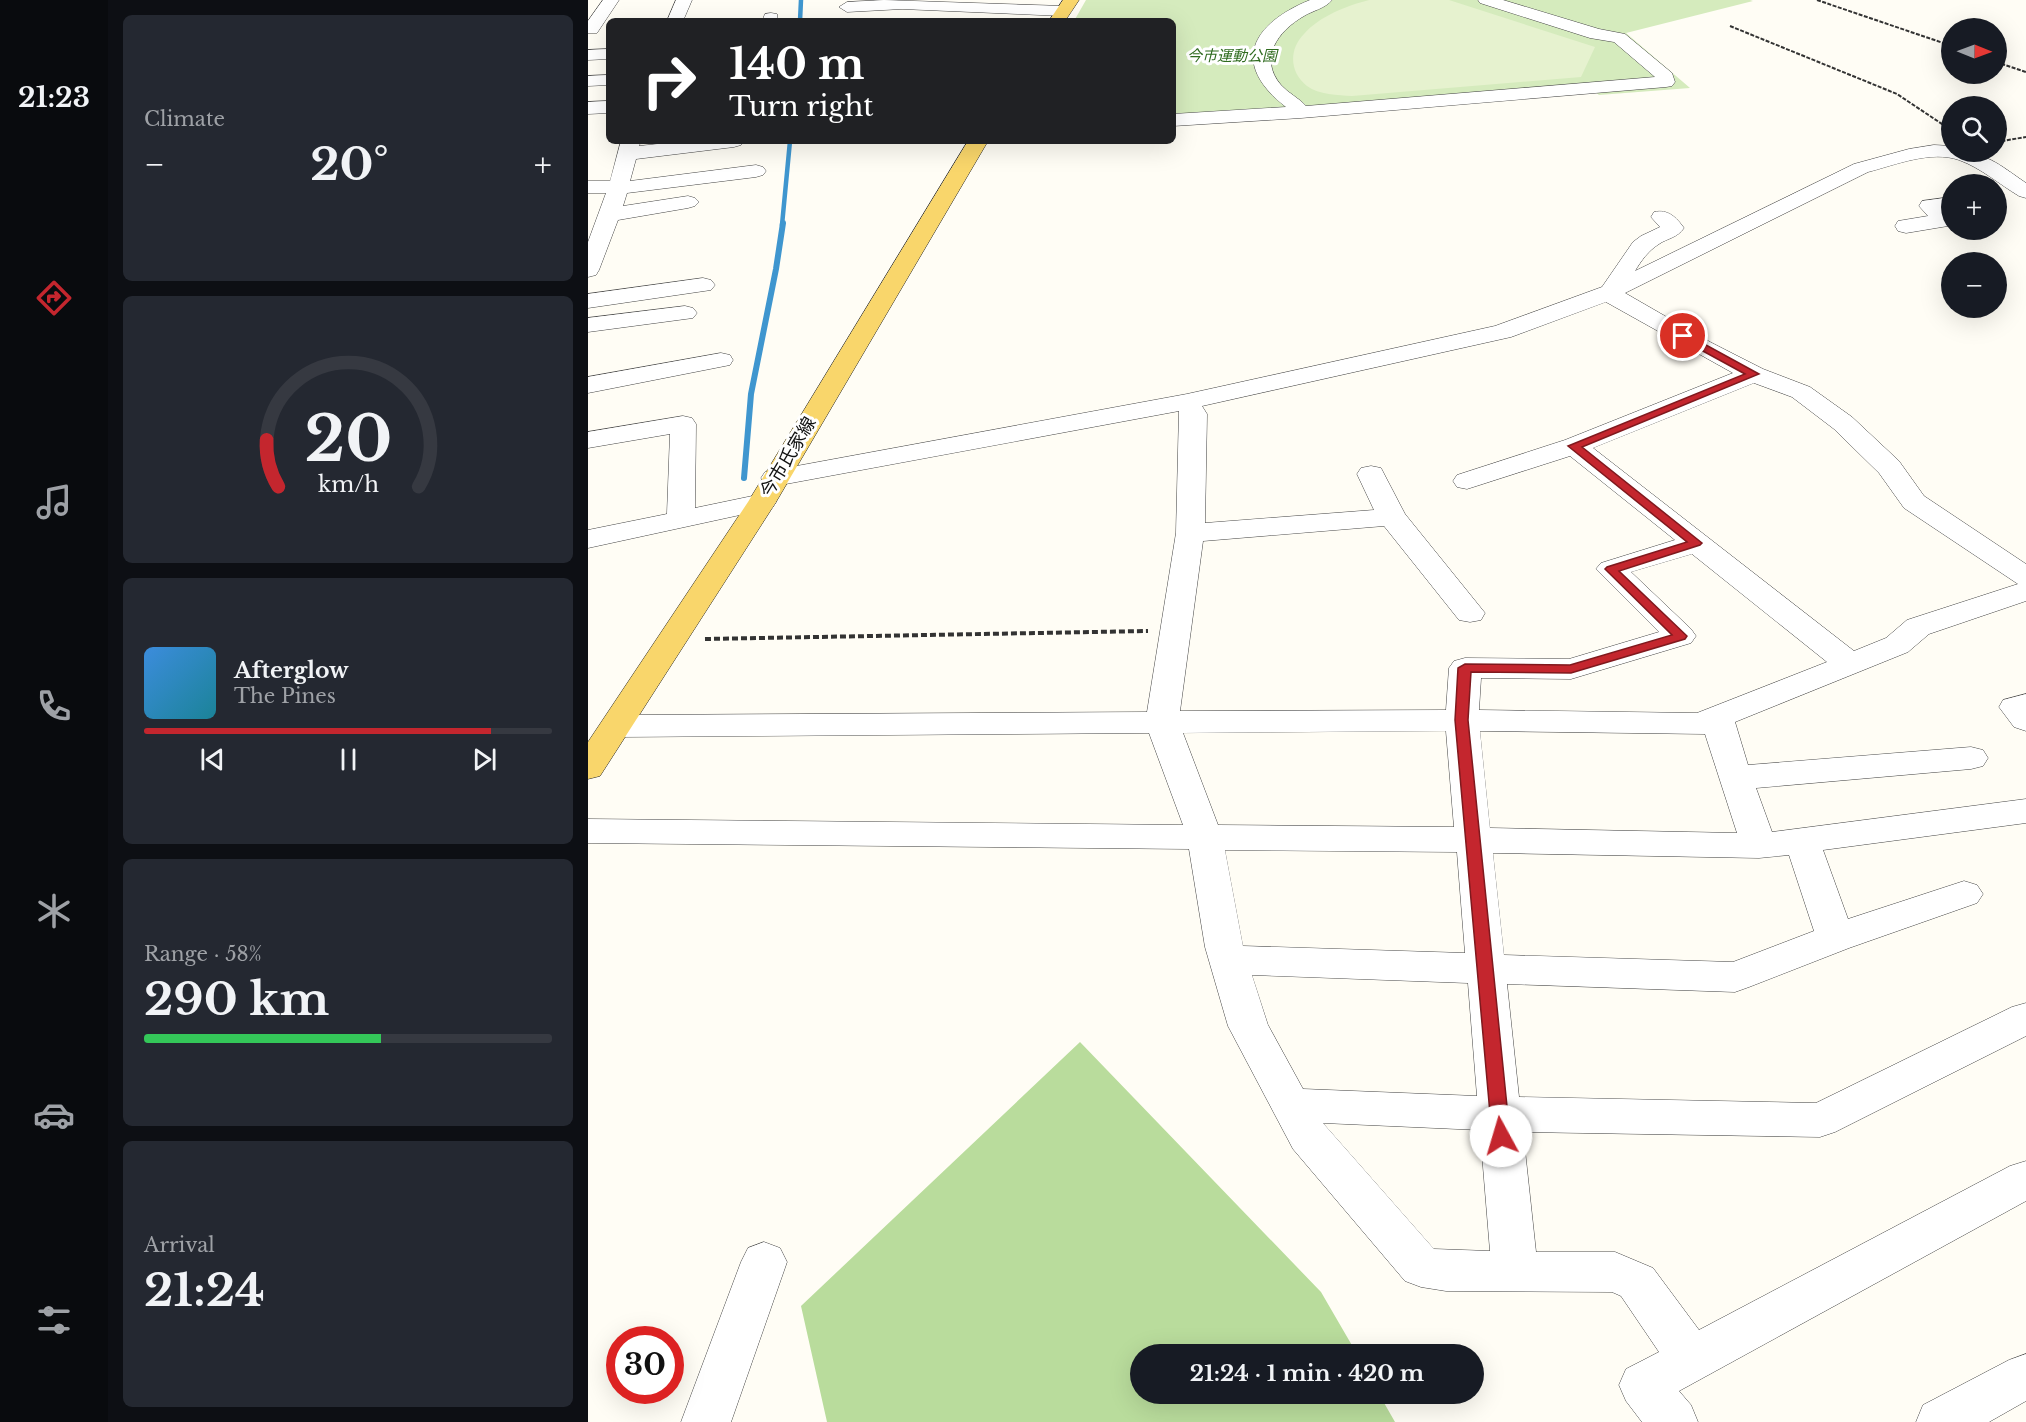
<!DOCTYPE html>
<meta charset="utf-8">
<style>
body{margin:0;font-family:"Libre Baskerville","Noto Sans JP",serif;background:#242831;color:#f1f3f6;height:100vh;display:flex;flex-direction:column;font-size:22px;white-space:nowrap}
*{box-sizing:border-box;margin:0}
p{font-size:20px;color:#9ea1a6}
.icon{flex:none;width:33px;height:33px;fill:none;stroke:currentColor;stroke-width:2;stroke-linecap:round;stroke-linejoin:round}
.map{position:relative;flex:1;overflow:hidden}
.panel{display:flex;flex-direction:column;gap:15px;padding:15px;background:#0d0f14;width:480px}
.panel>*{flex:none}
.hud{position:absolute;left:18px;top:18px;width:570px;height:126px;border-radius:9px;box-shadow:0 6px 24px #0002;background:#202124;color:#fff;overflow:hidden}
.needle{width:39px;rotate:91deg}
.buttons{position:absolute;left:1353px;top:18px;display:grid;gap:12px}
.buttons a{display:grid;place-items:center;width:66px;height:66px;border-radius:50%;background:#171b24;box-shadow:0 6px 24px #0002;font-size:30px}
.speed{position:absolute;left:18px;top:1326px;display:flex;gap:12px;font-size:30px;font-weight:700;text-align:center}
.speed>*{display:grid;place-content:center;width:78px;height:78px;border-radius:50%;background:#171b24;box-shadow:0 6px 24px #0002;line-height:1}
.speed .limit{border:9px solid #d22;background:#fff;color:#111}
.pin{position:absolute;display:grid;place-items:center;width:51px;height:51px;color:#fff;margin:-26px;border:3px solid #fff;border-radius:50%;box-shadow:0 2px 6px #0007}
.me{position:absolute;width:66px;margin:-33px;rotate:354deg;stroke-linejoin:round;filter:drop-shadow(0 0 4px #0008)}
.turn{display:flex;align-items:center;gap:21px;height:126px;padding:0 24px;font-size:27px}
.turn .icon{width:78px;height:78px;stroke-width:2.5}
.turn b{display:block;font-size:42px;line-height:51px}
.big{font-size:45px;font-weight:700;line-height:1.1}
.panel .tile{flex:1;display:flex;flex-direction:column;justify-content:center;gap:9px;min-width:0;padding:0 21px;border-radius:9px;background:#242831}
.panel .dial{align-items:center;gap:0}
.dial svg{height:156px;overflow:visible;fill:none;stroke:#363941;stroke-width:7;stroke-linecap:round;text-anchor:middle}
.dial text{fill:#f1f3f6;stroke:none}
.song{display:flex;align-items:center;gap:18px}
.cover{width:72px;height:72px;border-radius:9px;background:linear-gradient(135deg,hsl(210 70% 55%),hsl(190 70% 35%))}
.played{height:6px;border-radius:3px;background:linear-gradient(90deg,#c4262e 85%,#363941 85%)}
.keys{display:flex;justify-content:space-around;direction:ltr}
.heat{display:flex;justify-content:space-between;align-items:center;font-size:33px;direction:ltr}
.charge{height:9px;border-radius:4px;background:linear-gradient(90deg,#34c759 58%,#363941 0)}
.trip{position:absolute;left:542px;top:1344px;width:354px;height:60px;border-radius:30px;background:#171b24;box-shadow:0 6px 24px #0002;font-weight:700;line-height:60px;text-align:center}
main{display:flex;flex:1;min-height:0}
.menu{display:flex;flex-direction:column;width:108px;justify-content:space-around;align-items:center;background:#090b0e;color:#9ea1a6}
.menu .icon{width:42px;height:42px}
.menu .on{color:#c4262e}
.menu b{font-size:27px;color:#f1f3f6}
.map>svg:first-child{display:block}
</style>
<main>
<nav class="menu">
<b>21:23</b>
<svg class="icon on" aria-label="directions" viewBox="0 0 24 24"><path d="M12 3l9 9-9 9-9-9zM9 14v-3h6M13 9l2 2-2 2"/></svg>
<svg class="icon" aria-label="music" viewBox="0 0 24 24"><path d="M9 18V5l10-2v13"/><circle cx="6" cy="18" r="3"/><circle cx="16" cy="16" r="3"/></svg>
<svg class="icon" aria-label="phone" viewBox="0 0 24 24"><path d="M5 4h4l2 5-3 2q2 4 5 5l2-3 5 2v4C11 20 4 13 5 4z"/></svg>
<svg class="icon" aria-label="climate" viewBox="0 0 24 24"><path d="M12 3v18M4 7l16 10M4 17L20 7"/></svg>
<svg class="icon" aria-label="car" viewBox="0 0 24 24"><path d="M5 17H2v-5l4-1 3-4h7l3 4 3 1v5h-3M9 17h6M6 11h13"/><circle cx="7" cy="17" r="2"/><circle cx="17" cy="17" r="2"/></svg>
<svg class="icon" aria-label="filters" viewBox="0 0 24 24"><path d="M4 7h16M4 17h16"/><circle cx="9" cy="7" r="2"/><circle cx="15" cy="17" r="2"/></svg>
</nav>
<section class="panel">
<div class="tile"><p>Climate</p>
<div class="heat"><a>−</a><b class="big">20°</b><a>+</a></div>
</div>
<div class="tile dial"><svg viewBox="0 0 100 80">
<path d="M14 69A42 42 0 1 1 86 69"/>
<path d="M14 69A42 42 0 0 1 8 45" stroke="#c4262e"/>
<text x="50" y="56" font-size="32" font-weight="700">20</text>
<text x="50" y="72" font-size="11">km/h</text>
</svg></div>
<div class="tile">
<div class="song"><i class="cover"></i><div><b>Afterglow</b><p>The Pines</p></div></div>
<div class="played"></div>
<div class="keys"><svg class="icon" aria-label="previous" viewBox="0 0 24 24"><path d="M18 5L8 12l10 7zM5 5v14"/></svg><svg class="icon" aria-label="pause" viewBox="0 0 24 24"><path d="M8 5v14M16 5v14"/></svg><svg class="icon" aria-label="next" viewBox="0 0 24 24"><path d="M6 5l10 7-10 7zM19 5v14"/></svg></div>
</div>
<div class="tile"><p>Range · 58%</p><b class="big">290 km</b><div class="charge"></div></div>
<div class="tile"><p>Arrival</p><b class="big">21:24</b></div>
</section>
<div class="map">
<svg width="1438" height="1422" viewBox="0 0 1438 1422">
<rect width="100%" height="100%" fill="#fffdf5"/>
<path fill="#d5ebbd" d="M498,0H1162L1165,1L1038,33L1102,88L1011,95L1006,91L585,115V21H486Z"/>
<path fill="#b9dc9c" d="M492,1042L733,1292L769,1354H552V1394H791L807,1422H239L213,1306Z"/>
<path fill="#e6f2cf" d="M781,0H861L1007,47L993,77L764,96C750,95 731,95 719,86C701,72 701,49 716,34C732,16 758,6 781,0Z"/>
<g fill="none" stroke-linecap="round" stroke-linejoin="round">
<path stroke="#3f96cf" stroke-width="4.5" d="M212,21L213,0
M194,225L202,141"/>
<path stroke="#3f96cf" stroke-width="6" d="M156,478L163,394L188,269L195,223"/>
<g stroke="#444" stroke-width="1">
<path id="minor" d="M15,0H31L9,33H0V21Z
M88,0H104L95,21H79Z
M296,0L476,6L484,11L476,16L314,9L259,12L251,7L259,2Z
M722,0H744C738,8 724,11 716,16C690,31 670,58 693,85C700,93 711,98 718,106L1067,77L1026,42L1002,38L892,3L890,0H915L1011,29L1037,34L1084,73L1087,82L1084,86L1078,87L713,118L585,126V114L698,107C642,64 663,24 722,0Z
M183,13L189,14L190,21H174L177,14Z
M21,49V59L0,60V50Z
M21,75V85L0,86V76Z
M21,101V113L0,114V102Z
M33,141H53L51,146L97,141H156L153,145L146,147L48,159L42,181L168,165L175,167L178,171L175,175L168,177L39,193L35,206L100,196L107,198L111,202L107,206L100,208L30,220L11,270L8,275L0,277V242L18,193H0V181H22Z
M1346,145L1364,146V152C1399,152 1410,164 1438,183V198L1431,196C1411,184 1393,168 1371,160C1343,150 1307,165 1280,172L1037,293L1122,342L1175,369L1222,387L1264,417L1311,461L1336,496L1438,564V601L1341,634L1320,652L1147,722L1160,765L1383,747L1395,750L1400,758L1395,766L1383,769L1168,788L1184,832L1438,799V823L1235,850L1260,919L1376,881L1389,885L1395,894L1389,903L1261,948L1161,987L1147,992L919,984L931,1097L1228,1103L1424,1007L1438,1003V1036L1247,1132L1232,1137L935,1132L948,1252H1027L1065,1268L1111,1330L1422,1166L1438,1161V1201L1091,1391L1103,1405L1110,1422H1054L1038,1401L1031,1385L1038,1369L1071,1352L1033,1296L1024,1292L858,1291L833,1287L817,1281L705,1149L640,1026L617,947L601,849L0,843V819L595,825L561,733L29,737L17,733L12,726L17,719L29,715L559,712L588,533L591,411L187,486L177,484L173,478L177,472L187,470L599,394L907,326L1014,287L1045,242L1053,236L1072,227L1063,217L1066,212C1080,209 1088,217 1096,228C1089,238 1080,238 1071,244C1060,251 1053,261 1047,271L1266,164L1321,149ZM1018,302L1145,373L977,440L869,475L865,481L869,487L879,489L982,456L1087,540L1013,563L1008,569L1071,632L981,659L877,658L866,661L861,668L858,710L592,711L615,541L796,526L871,620L882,622L893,620L897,613L817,514L793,468L783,466L773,468L769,474L786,510L617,523L619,414L614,406L923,337ZM1166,383L1204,397L1246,429L1291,473L1316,508L1430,584L1319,620L1298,638L1266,651L1005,448ZM1104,554L1239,662L1109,713L891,710L893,678L983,679L1103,643L1108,636L1103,629L1043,572ZM858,731L866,827L630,825L595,733ZM892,731L1117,734L1149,833L902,828ZM637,850L869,852L877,953L655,946ZM905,853L1171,858L1201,855L1226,931L1145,962L916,955ZM664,975L880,983L889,1096L715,1089L680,1025ZM735,1123L892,1130L902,1251L846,1249Z
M1364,197V209L1358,210L1364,216L1360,226L1318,233L1310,231L1307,226L1310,221L1340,216L1331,206L1334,201Z
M115,278L123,280L127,285L123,290L0,308V294Z
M97,306L105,308L109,313L105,318L0,332V318Z
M133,353L142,355L145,360L142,365L0,393V377Z
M95,416L104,418L108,424L107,508L174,494L184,496L188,502L184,508L0,548V530L79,514L82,434L0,448V432Z
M1438,694V731L1426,727L1411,707L1415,700Z
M176,1242L192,1248L199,1262L143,1422H93L153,1262L160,1248Z
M1438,1354V1401L1401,1422H1328L1335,1405L1421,1360Z"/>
</g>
<g stroke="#222" stroke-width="1">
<path id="major" d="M475,0H491L477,21H461Z
M380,141H400L188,502L12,776L0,779V742L160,502Z"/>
</g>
<path stroke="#333" stroke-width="2" stroke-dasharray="4 1.5" stroke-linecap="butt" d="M1229,0L1364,46
M1142,26L1309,94L1363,130
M1408,62L1438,72
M1408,142L1438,137"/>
<path stroke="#333" stroke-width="4" stroke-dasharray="6 3" stroke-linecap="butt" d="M117,639L560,631"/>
<use href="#minor" fill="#fff" fill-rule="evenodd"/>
<use href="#major" fill="#f9d66b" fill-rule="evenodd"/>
</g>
<path fill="#c4262e" stroke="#7f191e" stroke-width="1.5" d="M1091,334H1098L1171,374L994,447L1114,543L1112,545L1031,571L1099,636L1097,639L983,673L883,672L880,720L922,1136L919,1142L913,1144L907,1142L904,1136L867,720L870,668L877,664L982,665L1084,635L1017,569L1019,567L1099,542L980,446L1157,374L1091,338Z"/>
<g text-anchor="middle" stroke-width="6" stroke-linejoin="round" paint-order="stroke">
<g font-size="15" font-style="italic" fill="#2f6b1f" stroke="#fff">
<text x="644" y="61">今市運動公園</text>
</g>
<g font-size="18" fill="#111" stroke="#fff">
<text transform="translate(200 457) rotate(-59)" y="6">今市氏家線</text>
</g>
</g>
</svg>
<div class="buttons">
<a><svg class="needle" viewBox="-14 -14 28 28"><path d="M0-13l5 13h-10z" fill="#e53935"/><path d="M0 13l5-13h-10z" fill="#9ea1a6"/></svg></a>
<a><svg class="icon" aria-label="search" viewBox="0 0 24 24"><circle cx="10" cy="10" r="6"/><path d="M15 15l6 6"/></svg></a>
<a>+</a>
<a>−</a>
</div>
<div class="speed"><div class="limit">30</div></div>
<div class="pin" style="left:1095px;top:336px;background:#d93025"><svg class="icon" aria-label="arrive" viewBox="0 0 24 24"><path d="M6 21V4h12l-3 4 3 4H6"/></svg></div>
<svg class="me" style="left:913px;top:1136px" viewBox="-20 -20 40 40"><circle r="19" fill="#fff"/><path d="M0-13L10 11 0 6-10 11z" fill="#c4262e"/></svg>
<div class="trip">21:24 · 1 min · 420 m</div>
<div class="hud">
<div class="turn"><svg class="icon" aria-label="right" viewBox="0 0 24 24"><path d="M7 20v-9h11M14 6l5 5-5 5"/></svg><div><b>140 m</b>Turn right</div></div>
</div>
</div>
</main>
